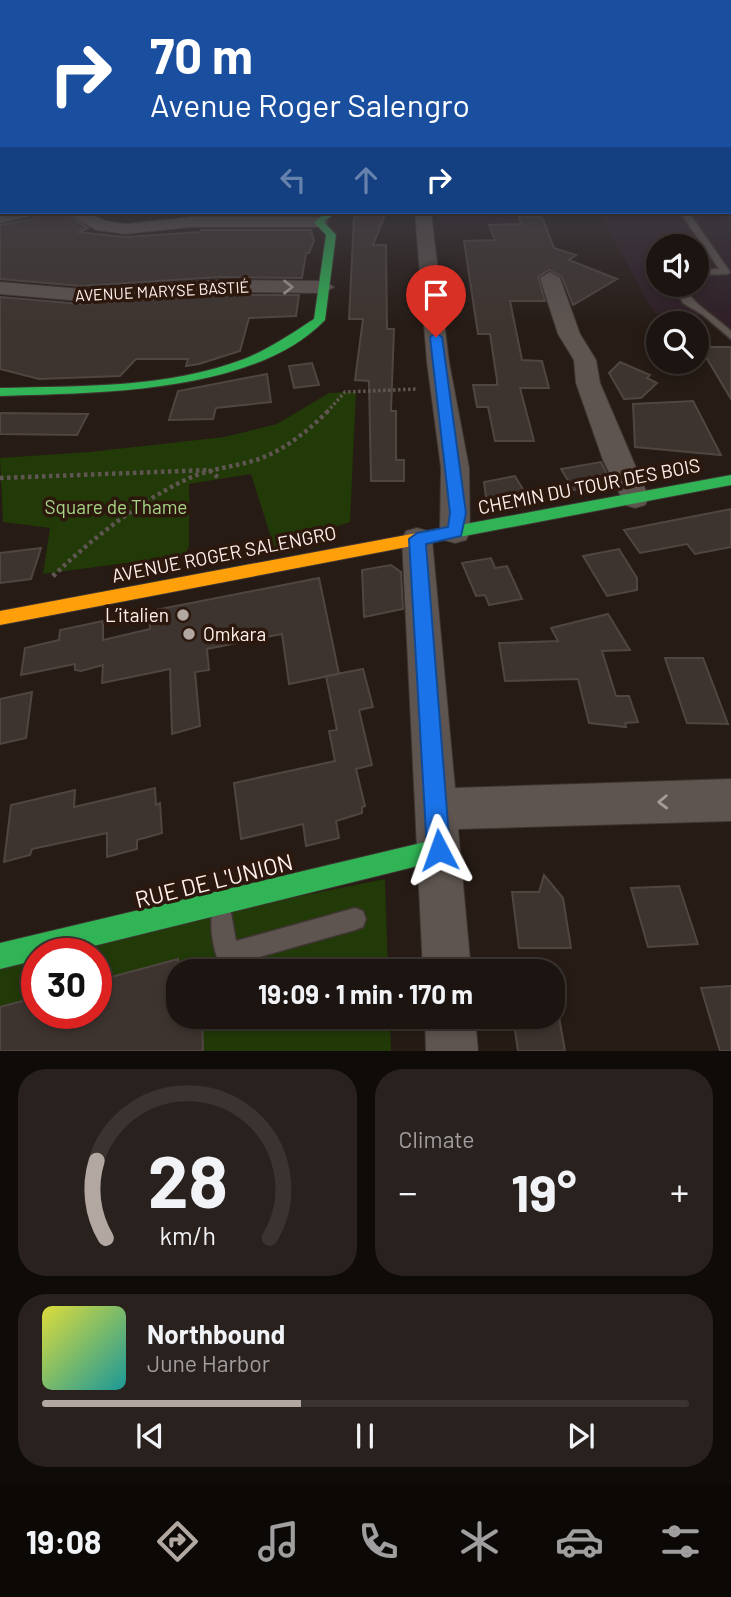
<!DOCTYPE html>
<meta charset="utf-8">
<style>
body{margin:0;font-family:Barlow,sans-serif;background:#29211e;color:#f1f3f6;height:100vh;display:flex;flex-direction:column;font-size:26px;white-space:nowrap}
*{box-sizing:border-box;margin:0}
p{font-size:23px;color:#a09e9f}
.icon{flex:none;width:38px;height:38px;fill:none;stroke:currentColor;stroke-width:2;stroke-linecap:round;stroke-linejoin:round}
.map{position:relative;height:1051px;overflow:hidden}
.side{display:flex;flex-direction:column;gap:18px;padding:18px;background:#0f0b09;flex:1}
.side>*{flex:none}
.top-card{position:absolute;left:0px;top:0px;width:732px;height:214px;box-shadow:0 4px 10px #0003,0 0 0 2px #3a3330;background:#1a4fa0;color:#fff;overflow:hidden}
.controls{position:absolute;left:646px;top:234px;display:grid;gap:14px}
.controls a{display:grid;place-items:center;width:63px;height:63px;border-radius:50%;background:#1c1410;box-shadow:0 4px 10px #0003,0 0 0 2px #3a3330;font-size:35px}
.speed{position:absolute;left:21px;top:938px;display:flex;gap:14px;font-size:35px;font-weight:700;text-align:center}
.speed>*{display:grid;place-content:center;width:91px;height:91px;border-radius:50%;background:#1c1410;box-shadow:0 4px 10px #0003,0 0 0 2px #3a3330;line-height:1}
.speed .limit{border:10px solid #d22;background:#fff;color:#111}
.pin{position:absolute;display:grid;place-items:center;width:60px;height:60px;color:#fff;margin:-72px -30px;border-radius:50% 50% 50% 0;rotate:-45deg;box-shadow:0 0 7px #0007}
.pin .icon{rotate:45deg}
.me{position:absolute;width:77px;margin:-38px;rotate:356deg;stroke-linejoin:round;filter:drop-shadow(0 0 5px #0008)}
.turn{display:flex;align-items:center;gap:24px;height:147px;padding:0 35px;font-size:32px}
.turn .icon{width:91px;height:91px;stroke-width:2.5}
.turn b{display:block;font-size:49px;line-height:60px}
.lanes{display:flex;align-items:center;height:66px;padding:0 35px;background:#0003;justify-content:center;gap:35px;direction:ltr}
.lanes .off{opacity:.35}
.big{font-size:52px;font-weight:700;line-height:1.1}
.side .card{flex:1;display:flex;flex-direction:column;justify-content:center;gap:10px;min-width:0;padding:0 24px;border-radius:28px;background:#29211e}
.side .dial{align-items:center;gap:0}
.dial svg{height:182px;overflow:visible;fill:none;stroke:#3a3330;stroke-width:7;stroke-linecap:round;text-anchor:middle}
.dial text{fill:#f1f3f6;stroke:none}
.song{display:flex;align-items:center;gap:21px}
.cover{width:84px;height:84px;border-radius:10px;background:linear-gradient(135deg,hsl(60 70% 55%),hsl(180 70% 35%))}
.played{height:7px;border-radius:4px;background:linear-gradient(90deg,#b3a7a1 40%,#3a3330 40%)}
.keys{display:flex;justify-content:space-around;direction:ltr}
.heat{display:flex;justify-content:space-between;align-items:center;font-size:38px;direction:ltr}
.side .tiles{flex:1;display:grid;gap:18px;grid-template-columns:1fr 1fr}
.card:last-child{grid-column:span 2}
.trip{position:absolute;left:166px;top:959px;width:399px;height:70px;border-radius:28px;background:#1c1410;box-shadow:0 4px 10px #0003,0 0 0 2px #3a3330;font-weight:700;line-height:70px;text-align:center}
.dock{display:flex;height:112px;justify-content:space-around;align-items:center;background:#0b0806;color:#a09e9f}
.dock .icon{width:49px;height:49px}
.dock .current{color:#b3a7a1}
.dock b{font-size:32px;color:#f1f3f6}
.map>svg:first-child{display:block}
</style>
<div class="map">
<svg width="731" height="1051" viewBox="0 0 731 1051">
<rect width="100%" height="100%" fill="#261b15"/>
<path fill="#2f1e25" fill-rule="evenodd" d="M730,181L731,343L705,316L654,313L601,217H518L519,223H438L436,212H730ZM658,247H696V285H658Z"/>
<path fill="#223908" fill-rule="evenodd" d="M356,392L350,522L274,547L251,474L189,484V545L186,555L43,574L50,528L3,522L0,458L89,452L224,437L277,424L329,393Z
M385,879L388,971H178V1017H390L391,1051H0V956ZM37,954H96V1013H37Z"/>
<path fill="#3e342f" stroke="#504641" stroke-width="2" d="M36,212H63L88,228L79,232L125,237L200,232L201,230H311L314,241L309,253H306L302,278L220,277L81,286L0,279V225L32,219Z
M362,212H386L373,245H386L387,329H394L391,411H396V460H404V481H371L369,381L355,380L363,319H349L354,218Z
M519,217H542L554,248L576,255L569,260L617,279L573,305L562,277L549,270L538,277L545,301H510L522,360L542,361L549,388H520L534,441H495L488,407H477L473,385H497V380L490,334H478L464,241L495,240L489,225L521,224Z
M220,295H299L296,316L249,318L240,351L199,364L186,366L188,359H136L120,376L39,379L0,369V297L81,304Z
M700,347H731V399Z
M620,362L650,375L647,378L657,383L641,398L624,399L609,373Z
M312,363L319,385L294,388L289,366Z
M267,374L271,402L216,408L213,419L169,420L178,391Z
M693,401L721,455L635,447L633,404Z
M0,413L88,414L77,435L0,434Z
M601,462L611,482L574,490L561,469Z
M515,476L528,498L487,505L484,482Z
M731,509V547L695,554L687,544L640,553L624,530Z
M41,548L31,579L0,583V553Z
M619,549L637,578V590L607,596L583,556Z
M491,558L495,568L507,566L522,599L489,605L485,595L476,596L462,563Z
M391,565L401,572L403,609L364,617L362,570Z
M319,578L339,674L289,684L282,634L207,649L209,670L195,672L200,726L172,734L170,669L102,683L103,665L81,671L75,670V664L21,675L25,648L59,640L60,630L103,621V640L150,629V611Z
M608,614L630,650L602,651L616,696H629L638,722L625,723L626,727L589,723L578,679L505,681L499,643L558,641L551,628Z
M665,658H703L728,724L687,723Z
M363,669L373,707L359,710L372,765L356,769L365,806L362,807V813L336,821L339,838L306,846L303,824L241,839L234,783L335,761L329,731L337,730L326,676Z
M32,692L26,738L0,744V699Z
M155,788L156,805L160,803L162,833L137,840V849L107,857V833L32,849L30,855L4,862L11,805L75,790L74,807Z
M544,875L563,898L571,948H519L512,892H539Z
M679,886L698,944L648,947L631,888Z
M178,959V1017H202L203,1051H0V1007L37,997V1013H96V981Z
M731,986V1051H720L701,988Z
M513,1017H559L565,1051H518Z"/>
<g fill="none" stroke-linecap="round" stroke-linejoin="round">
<g stroke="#3e3531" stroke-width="3">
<path id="lane" d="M683,213H689L730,272L728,274L696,275V269H719L682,215Z
M673,285H683C692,304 715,316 731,331V339L703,315L683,303Z
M222,904L230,907L236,941L355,908L363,911L366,919L363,927L355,930L227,966L219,963C213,948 208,922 214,907Z"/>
</g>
<g stroke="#3e3531" stroke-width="2">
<path id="street" d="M33,212L31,216L0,223V213Z
M65,212H86L106,221L125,224L191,217H319L328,222L319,227H191L125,234L96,230Z
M415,212H431L449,362L469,468L470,532L466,540L455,543L444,540L440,532L441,468L427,362Z
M550,272L560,278L580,334L596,360L600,383L649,498L645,505L635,508L625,505L603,460L576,383L574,360L558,334L540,278Z
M220,280L324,281L334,287L324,293L220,292L81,301L0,294V282L81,289Z
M417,528L428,531L432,539L455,788L731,779V821L458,829L471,971H423L402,539L406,531Z
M425,1017H475L478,1051H426Z"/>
</g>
<g stroke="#3e3531" stroke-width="2">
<path id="fast" d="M327,212H336L324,222L336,235L325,320C254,394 96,393 0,396V388C81,386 168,388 244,359C269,349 291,334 314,319L326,235L314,222Z
M731,475V485L433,542L427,540L425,536L427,532L433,530Z
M438,839L446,842L449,850L446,858L438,861L61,954H37V960L0,969V943Z"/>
</g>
<g stroke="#3e3531" stroke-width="2">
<path id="slow" d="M433,530L439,532L441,536L439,540L433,542L0,625V611Z"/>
</g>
<path stroke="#5f5651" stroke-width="3.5" stroke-dasharray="2.5 2.5" stroke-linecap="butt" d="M327,412L345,392L418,389"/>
<path stroke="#5f5651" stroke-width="4.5" stroke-dasharray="3.5 3.5" stroke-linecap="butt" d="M0,478L209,470L220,479
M53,576C93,538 137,503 187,479C211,468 235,467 259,459C286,449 309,430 329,410"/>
<path stroke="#5f5651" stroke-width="5" stroke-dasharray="4.5 4.5" stroke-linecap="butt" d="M53,576L55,574"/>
<use href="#lane" fill="#5e5550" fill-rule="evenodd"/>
<use href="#street" fill="#5e5550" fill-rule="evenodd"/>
<use href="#fast" fill="#30b455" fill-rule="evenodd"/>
<use href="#slow" fill="#ff9f0a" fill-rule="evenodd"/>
</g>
<defs><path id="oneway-chevron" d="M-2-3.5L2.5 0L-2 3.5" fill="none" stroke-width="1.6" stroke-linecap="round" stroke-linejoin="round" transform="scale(1.75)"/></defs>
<g stroke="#a69c96">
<use href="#oneway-chevron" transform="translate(288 287)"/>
<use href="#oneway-chevron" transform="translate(663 802) rotate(178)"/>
</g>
<linearGradient id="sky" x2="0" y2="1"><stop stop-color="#150f0c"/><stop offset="0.55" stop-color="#413f46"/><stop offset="1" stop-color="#413f46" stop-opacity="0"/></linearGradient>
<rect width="731" height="328" fill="url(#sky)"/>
<path fill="#1a73e8" stroke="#114b97" stroke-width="2" d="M436,333L442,337L466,513L461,536L426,544L450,850L447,858L439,861L430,858L427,850L409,539L417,533L448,527L450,513L430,337Z"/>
<g fill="#b3a7a1" stroke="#2d180e" stroke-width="2.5">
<circle cx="183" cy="615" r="7"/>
<circle cx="189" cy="634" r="7"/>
</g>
<g text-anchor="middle" stroke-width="7" stroke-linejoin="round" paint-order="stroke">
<g font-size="16" fill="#fff2ec" stroke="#2d180e">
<text transform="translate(162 291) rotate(-3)" y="6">AVENUE MARYSE BASTIÉ</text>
</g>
<g font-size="19" fill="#fff2ec" stroke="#2d180e">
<text transform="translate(589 486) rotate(-11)" y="7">CHEMIN DU TOUR DES BOIS</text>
<text transform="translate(224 554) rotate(-11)" y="7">AVENUE ROGER SALENGRO</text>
</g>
<g font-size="19" fill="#a5d585" stroke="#2d180e">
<text x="116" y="514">Square de Thame</text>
</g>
<g font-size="19" fill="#fff2ec" stroke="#2d180e" text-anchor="end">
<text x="169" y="622">L’italien</text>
<text x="203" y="641" text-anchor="start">Omkara</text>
</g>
<g font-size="23" fill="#fff2ec" stroke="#2d180e">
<text transform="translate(214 881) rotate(-14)" y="8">RUE DE L'UNION</text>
</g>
</g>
</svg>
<div class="controls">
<a><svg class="icon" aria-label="sound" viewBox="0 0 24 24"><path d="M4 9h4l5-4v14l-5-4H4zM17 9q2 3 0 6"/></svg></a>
<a><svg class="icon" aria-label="search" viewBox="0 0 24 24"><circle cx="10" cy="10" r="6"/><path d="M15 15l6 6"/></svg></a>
</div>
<div class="speed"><div class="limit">30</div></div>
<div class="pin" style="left:436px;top:337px;background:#d93025"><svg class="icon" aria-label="arrive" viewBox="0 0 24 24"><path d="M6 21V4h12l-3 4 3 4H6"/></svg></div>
<svg class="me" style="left:439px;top:850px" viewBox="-20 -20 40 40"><path d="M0-17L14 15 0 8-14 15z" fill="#1a73e8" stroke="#fff" stroke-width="4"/></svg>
<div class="trip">19:09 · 1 min · 170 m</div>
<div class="top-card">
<div class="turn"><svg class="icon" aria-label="right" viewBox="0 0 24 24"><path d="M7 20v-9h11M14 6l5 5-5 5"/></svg><div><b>70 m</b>Avenue Roger Salengro</div></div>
<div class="lanes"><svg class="icon off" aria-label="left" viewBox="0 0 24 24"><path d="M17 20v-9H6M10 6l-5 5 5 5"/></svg><svg class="icon off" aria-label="ahead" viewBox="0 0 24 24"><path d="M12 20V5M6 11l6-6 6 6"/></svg><svg class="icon" aria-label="right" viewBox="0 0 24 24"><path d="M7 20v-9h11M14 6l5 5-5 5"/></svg></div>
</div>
</div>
<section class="side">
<div class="tiles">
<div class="card dial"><svg viewBox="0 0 100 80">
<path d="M14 69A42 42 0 1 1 86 69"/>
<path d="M14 69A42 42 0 0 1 10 35" stroke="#b3a7a1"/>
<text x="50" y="56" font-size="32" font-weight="700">28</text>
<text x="50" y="72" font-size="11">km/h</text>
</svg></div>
<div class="card"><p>Climate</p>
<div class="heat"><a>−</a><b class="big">19°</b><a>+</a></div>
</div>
<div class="card">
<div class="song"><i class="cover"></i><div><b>Northbound</b><p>June Harbor</p></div></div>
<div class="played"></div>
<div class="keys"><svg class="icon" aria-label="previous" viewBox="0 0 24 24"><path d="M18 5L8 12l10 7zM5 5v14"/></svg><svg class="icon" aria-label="pause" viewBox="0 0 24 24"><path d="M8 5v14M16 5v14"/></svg><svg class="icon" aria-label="next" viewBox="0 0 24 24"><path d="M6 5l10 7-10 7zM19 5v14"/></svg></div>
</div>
</div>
</section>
<nav class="dock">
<b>19:08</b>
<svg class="icon current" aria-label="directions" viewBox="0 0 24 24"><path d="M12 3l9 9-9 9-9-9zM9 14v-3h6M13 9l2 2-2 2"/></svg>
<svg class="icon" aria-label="music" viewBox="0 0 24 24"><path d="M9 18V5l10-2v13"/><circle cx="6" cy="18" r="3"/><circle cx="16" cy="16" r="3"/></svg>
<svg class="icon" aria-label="phone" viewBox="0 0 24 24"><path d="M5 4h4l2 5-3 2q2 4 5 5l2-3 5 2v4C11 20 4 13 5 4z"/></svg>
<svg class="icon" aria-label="climate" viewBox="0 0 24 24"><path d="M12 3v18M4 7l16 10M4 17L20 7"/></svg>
<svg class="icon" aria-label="car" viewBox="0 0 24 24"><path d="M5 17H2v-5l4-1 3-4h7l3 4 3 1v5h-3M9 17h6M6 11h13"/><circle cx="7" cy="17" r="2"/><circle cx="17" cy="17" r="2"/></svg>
<svg class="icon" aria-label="filters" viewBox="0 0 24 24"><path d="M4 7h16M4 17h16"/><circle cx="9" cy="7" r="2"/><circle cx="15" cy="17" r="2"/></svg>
</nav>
